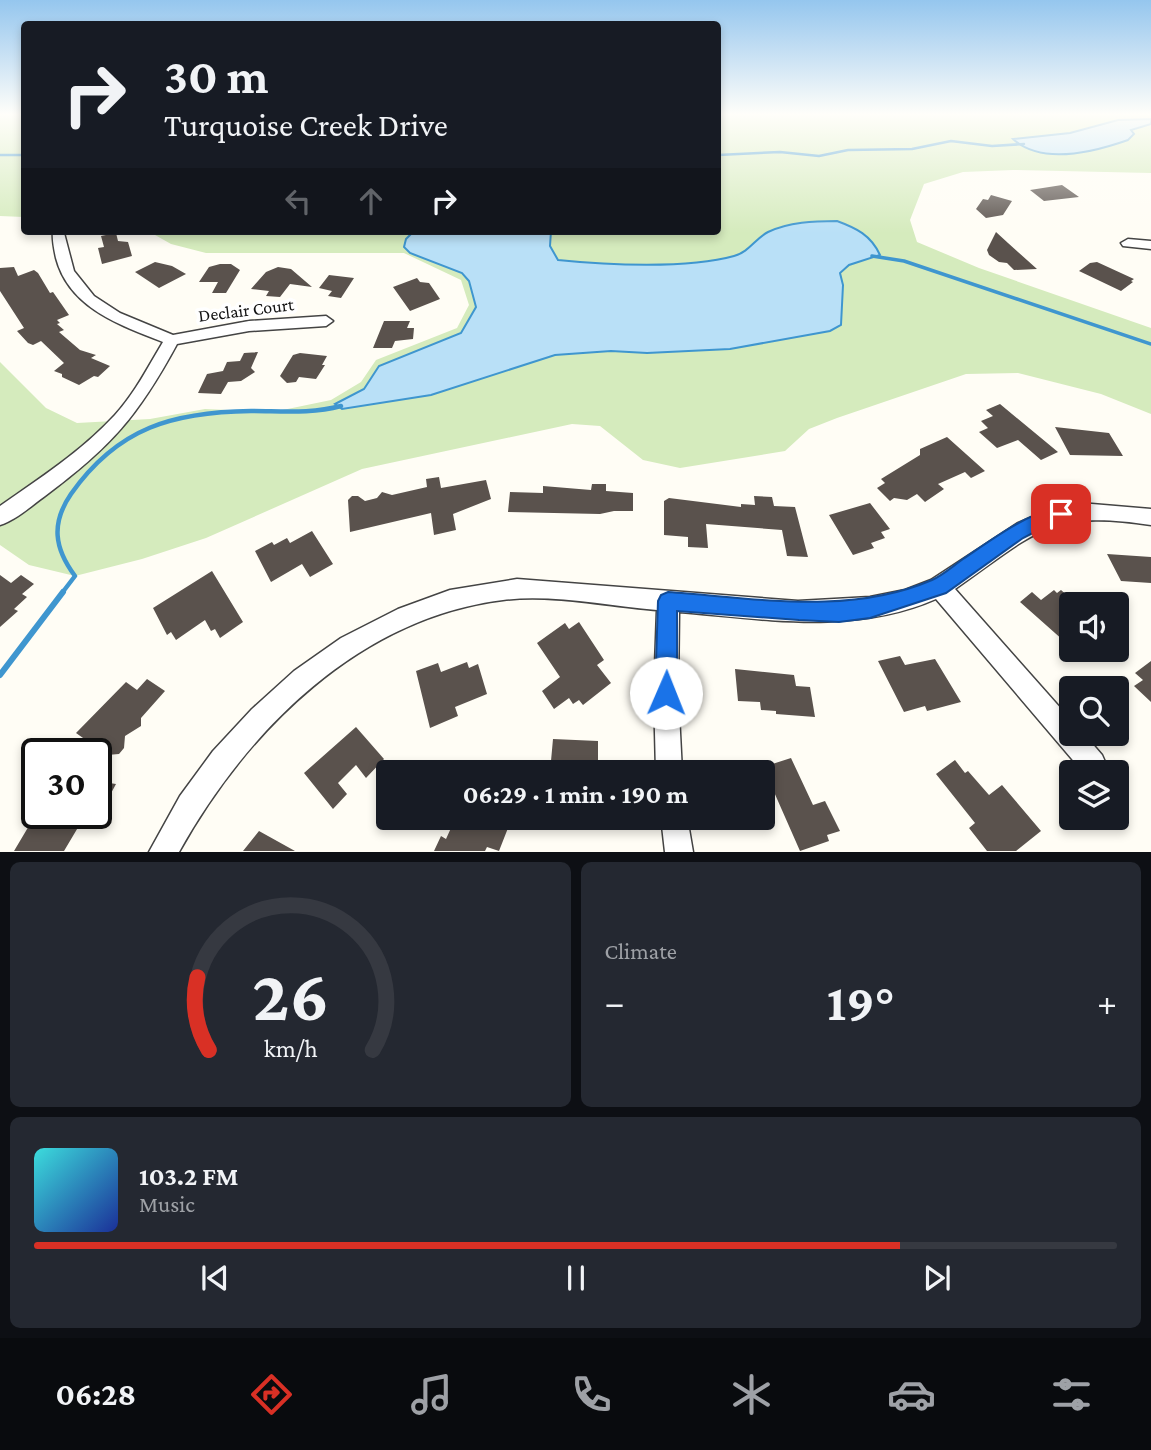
<!DOCTYPE html>
<meta charset="utf-8">
<style>
body{margin:0;font-family:"Crimson Pro",serif;background:#242831;color:#f1f3f6;height:100vh;display:flex;flex-direction:column;font-size:26px;white-space:nowrap}
*{box-sizing:border-box;margin:0}
p{font-size:23px;color:#9ea1a6}
.icon{flex:none;width:38px;height:38px;fill:none;stroke:currentColor;stroke-width:2;stroke-linecap:round;stroke-linejoin:round}
.map{position:relative;height:852px;overflow:hidden}
.panel{display:flex;flex-direction:column;gap:10px;padding:10px;background:#0d0f14;flex:1}
.panel>*{flex:none}
.banner{position:absolute;left:21px;top:21px;width:700px;height:214px;border-radius:7px;box-shadow:0 4px 10px #0003;background:#171b24;color:#f1f3f6;overflow:hidden}
.tools{position:absolute;left:1059px;top:592px;display:grid;gap:14px}
.tools a{display:grid;place-items:center;width:70px;height:70px;border-radius:7px;background:#171b24;box-shadow:0 4px 10px #0003;font-size:35px}
.speed{position:absolute;left:21px;top:738px;display:flex;gap:14px;font-size:35px;font-weight:700;text-align:center}
.speed>*{display:grid;place-content:center;width:91px;height:91px;border-radius:50%;background:#171b24;box-shadow:0 4px 10px #0003;line-height:1}
.speed .limit{border:4px solid #111;border-radius:10px;background:#fff;color:#111}
.pin{position:absolute;display:grid;place-items:center;width:60px;height:60px;color:#fff;margin:-30px;border-radius:14px;box-shadow:0 4px 10px #0006}
.me{position:absolute;width:77px;margin:-38px;rotate:1deg;stroke-linejoin:round;filter:drop-shadow(0 0 5px #0008)}
.turn{display:flex;align-items:center;gap:24px;height:147px;padding:0 28px;font-size:32px}
.turn .icon{width:91px;height:91px;stroke-width:2.5}
.turn b{display:block;font-size:49px;line-height:60px}
.lanes{display:flex;align-items:center;height:66px;padding:0 28px;background:#0003;justify-content:center;gap:35px;direction:ltr}
.lanes .off{opacity:.35}
.big{font-size:52px;font-weight:700;line-height:1.1}
.panel .tile{flex:1;display:flex;flex-direction:column;justify-content:center;gap:10px;min-width:0;padding:0 24px;border-radius:10px;background:#242831}
.panel .dial{align-items:center;gap:0}
.dial svg{height:182px;overflow:visible;fill:none;stroke:#363941;stroke-width:7;stroke-linecap:round;text-anchor:middle}
.dial text{fill:#f1f3f6;stroke:none}
.song{display:flex;align-items:center;gap:21px}
.cover{width:84px;height:84px;border-radius:10px;background:linear-gradient(135deg,hsl(180 70% 55%),hsl(230 70% 35%))}
.played{height:7px;border-radius:4px;background:linear-gradient(90deg,#d93025 80%,#363941 80%)}
.keys{display:flex;justify-content:space-around;direction:ltr}
.heat{display:flex;justify-content:space-between;align-items:center;font-size:38px;direction:ltr}
.panel .tiles{flex:1;display:grid;gap:10px;grid-template-columns:1fr 1fr}
.tile:last-child{grid-column:span 2}
.trip{position:absolute;left:376px;top:760px;width:399px;height:70px;border-radius:7px;background:#171b24;box-shadow:0 4px 10px #0003;font-weight:700;line-height:70px;text-align:center}
.menu{display:flex;height:112px;justify-content:space-around;align-items:center;background:#090b0e;color:#9ea1a6}
.menu .icon{width:49px;height:49px}
.menu .current{color:#d93025}
.menu b{font-size:32px;color:#f1f3f6}
.map>svg:first-child{display:block}
</style>
<div class="map">
<svg width="1151" height="852" viewBox="0 0 1151 852">
<rect width="100%" height="100%" fill="#fffdf5"/>
<path fill="#d5ebbd" d="M0,114H24V217L0,216Z
M718,114H1151V173L1013,170L963,172L924,184L910,220L917,242L979,268L1151,328V414L1101,394L1018,373L966,374L837,418L809,429L785,451L680,468L643,460L600,426L572,424L362,469L206,538L142,559L75,576L29,565L0,545V362L46,408L77,423L150,419L205,409L273,412L331,400L361,382L376,360L457,328L469,305L461,280L404,253H206L171,244L148,231H718Z"/>
<path fill="#b9e0f7" stroke="#3f96cf" stroke-width="2" d="M1151,119V124L1131,130L1134,134L1128,140C1094,152 1042,166 1013,139L1070,133L1118,120Z
M837,221C856,228 871,235 880,255L849,265L840,273L843,285L841,325L830,331L730,349L647,353L611,351L555,355L431,395L342,409L335,404L364,389L379,366L461,333L476,307L469,281L462,273L410,253L404,247L406,239L414,231H551L550,246L558,260C606,265 688,269 734,256C749,252 755,239 768,232C789,222 814,221 837,221Z"/>
<g fill="none" stroke-linecap="round" stroke-linejoin="round">
<path stroke="#3f96cf" stroke-width="2.5" d="M0,155H24
M718,155L780,152L819,156L848,150L912,149L951,141L992,146L1024,144"/>
<path stroke="#3f96cf" stroke-width="3.5" d="M872,256L904,261L1151,344"/>
<path stroke="#3f96cf" stroke-width="4.5" d="M62,593L75,576C54,548 51,523 71,494C118,427 174,412 251,411C282,411 311,414 341,406"/>
<path stroke="#3f96cf" stroke-width="6" d="M0,675L63,592"/>
</g>
<path fill="#5a524d" d="M1062,185L1079,197L1044,201L1030,190Z
M991,195L1012,201L1003,215L986,218L976,209L983,199L988,200Z
M996,232L1008,243L1037,269L1014,270L1007,263L999,262L989,255L987,250Z
M116,233L118,241L128,242L132,256L102,264L98,248L104,247L101,236Z
M155,262L172,266L186,274L159,288L135,272Z
M1097,262L1134,279L1131,281L1133,282L1121,291L1079,271L1090,263Z
M220,264H231L240,270L226,293H212L218,282H199L209,267Z
M14,267L18,276L34,270L38,273L50,293L53,292L69,315L57,320L60,323L57,324L64,330L59,332L80,350L96,355L91,358L110,366L98,377L94,376L79,385L62,377V374L54,371L64,363L41,341L33,345L28,343L17,331L24,328L0,291V268Z
M278,267L291,269L312,287L290,284L280,297L266,296L269,291L251,289L266,272Z
M329,275L354,278L341,298L328,296L332,291L319,288Z
M417,278L420,282L429,283L440,299L410,311L393,287Z
M384,321H410L407,328H414L413,339L395,341L392,348H373Z
M258,352L251,368L255,372L241,381L228,382L221,394L198,393L207,374L223,371L227,362L240,361L244,353Z
M300,353L327,356L322,365H325L316,379L299,377L296,382L287,383L280,376L293,355Z
M1000,404L1058,452L1041,460L1018,440L997,448L979,432L988,428L981,421L993,416L986,410Z
M1055,427L1109,433L1123,456L1070,455Z
M947,437L985,471L971,478L965,472L938,484L944,489L925,502L917,494L907,500L894,498L890,501L877,488L885,483L881,479L920,455V449Z
M439,477L441,488L486,480L491,499L453,514L456,530L434,535L431,513L350,532L348,500L352,496H358L365,501L377,498L382,492L392,495L427,487L426,479Z
M592,484H606V491L633,493V511H614L600,514L508,512L510,492L543,493V486L591,490Z
M754,496L772,497L774,506L795,507L808,557L787,556L782,530L706,524L708,548L688,547V537L664,535V501L669,498L741,507V504L755,505Z
M870,503L890,529L881,532L885,538L871,543L874,548L853,555L829,515Z
M312,531L333,564L310,577L302,564L271,582L255,551L272,542L274,545L287,538L290,543Z
M1107,554L1151,557V583L1121,581Z
M212,571L243,622L220,638L215,629L211,631L205,620L176,640L171,632L167,635L153,608Z
M0,575L11,583L21,575L34,584L22,594L27,597L14,609L18,611L0,627Z
M1054,590L1057,593L1061,590L1071,599V635L1064,641L1020,602L1032,592L1041,600Z
M579,622L604,660L597,665L611,683L583,705L579,700L573,704L569,698L554,709L542,691L560,677L537,643L565,623L569,629Z
M900,656L905,665L935,659L961,702L927,711L925,706L904,712L878,661Z
M1151,661V702L1134,686L1143,680L1135,673Z
M467,662L469,668L478,664L487,694L455,707L458,716L430,728L416,671L438,663L441,672Z
M735,669L794,675L796,686L810,687L815,717L776,714V711L761,710L760,702L738,701Z
M147,679L165,691L141,718V726L125,736L124,748L119,754L107,755L76,733L126,682L137,690Z
M356,727L384,759L366,778L356,765L338,783L347,794L333,809L304,773Z
M553,739L598,741V771L550,772Z
M791,758L813,805L825,801L840,831L827,835L829,841L800,851L763,767Z
M955,760L965,773L968,771L989,795L1002,785L1041,831L1016,851H987L969,828L975,823L936,774Z
M96,781L116,784L96,821Z
M36,814H86L64,851H14Z
M456,817H500L498,823L508,828L499,851L487,847L485,851H434L441,836L446,839Z
M259,831L295,851H243Z"/>
<g fill="none" stroke-linecap="round" stroke-linejoin="round">
<g stroke="#444" stroke-width="3">
<path id="minor" d="M53,231L64,233L74,271L94,296L120,313L173,335L249,321L326,316L333,321L326,326L249,331L177,344C138,416 111,447 45,496C31,506 16,520 0,525V506C40,478 82,451 115,415C135,393 148,367 163,342C120,325 69,308 56,258C54,249 52,239 53,231Z
M1128,239L1151,241V249L1123,246L1121,243Z
M1080,503L1151,509V525C1048,509 1034,534 955,589L1071,720V733H1083L1102,755L1106,764L1103,772H1083L936,599C855,635 764,619 679,612L678,693L682,772H656L654,693L657,610C607,606 553,594 503,600C359,618 247,730 179,852H149L180,796L213,751L252,709L294,671L341,638L398,609L450,590L517,579L798,601L870,597L905,590L931,580L1018,523L1043,512Z
M661,817H687L693,852H665Z"/>
</g>
<use href="#minor" fill="#fff" fill-rule="evenodd"/>
</g>
<linearGradient id="sky" x2="0" y2="1"><stop stop-color="#95c6ee"/><stop offset="0.49" stop-color="#fffefa"/><stop offset="1" stop-color="#fffefa" stop-opacity="0"/></linearGradient>
<rect width="1151" height="233" fill="url(#sky)"/>
<path fill="#1a73e8" stroke="#114b97" stroke-width="2" d="M1061,506L1068,509L1070,514L1068,519L1050,524L1023,538L946,593L870,618L839,622L799,620L677,611V693L674,700L666,704L658,700L655,693L658,601L661,595L668,592C755,598 848,616 932,580C943,575 953,566 963,559C994,538 1024,515 1061,506Z"/>
<g text-anchor="middle" stroke-width="7" stroke-linejoin="round" paint-order="stroke">
<g font-size="18" fill="#111" stroke="#fff">
<text transform="translate(246 310) rotate(-7)" y="6">Declair Court</text>
</g>
</g>
</svg>
<div class="tools">
<a><svg class="icon" aria-label="sound" viewBox="0 0 24 24"><path d="M4 9h4l5-4v14l-5-4H4zM17 9q2 3 0 6"/></svg></a>
<a><svg class="icon" aria-label="search" viewBox="0 0 24 24"><circle cx="10" cy="10" r="6"/><path d="M15 15l6 6"/></svg></a>
<a><svg class="icon" aria-label="layers" viewBox="0 0 24 24"><path d="M12 4l9 5-9 5-9-5zM3 14l9 5 9-5"/></svg></a>
</div>
<div class="speed"><div class="limit">30</div></div>
<div class="pin" style="left:1061px;top:514px;background:#d93025"><svg class="icon" aria-label="arrive" viewBox="0 0 24 24"><path d="M6 21V4h12l-3 4 3 4H6"/></svg></div>
<svg class="me" style="left:666px;top:693px" viewBox="-20 -20 40 40"><circle r="19" fill="#fff"/><path d="M0-13L10 11 0 6-10 11z" fill="#1a73e8"/></svg>
<div class="trip">06:29 · 1 min · 190 m</div>
<div class="banner">
<div class="turn"><svg class="icon" aria-label="right" viewBox="0 0 24 24"><path d="M7 20v-9h11M14 6l5 5-5 5"/></svg><div><b>30 m</b>Turquoise Creek Drive</div></div>
<div class="lanes"><svg class="icon off" aria-label="left" viewBox="0 0 24 24"><path d="M17 20v-9H6M10 6l-5 5 5 5"/></svg><svg class="icon off" aria-label="ahead" viewBox="0 0 24 24"><path d="M12 20V5M6 11l6-6 6 6"/></svg><svg class="icon" aria-label="right" viewBox="0 0 24 24"><path d="M7 20v-9h11M14 6l5 5-5 5"/></svg></div>
</div>
</div>
<section class="panel">
<div class="tiles">
<div class="tile dial"><svg viewBox="0 0 100 80">
<path d="M14 69A42 42 0 1 1 86 69"/>
<path d="M14 69A42 42 0 0 1 9 37" stroke="#d93025"/>
<text x="50" y="56" font-size="32" font-weight="700">26</text>
<text x="50" y="72" font-size="11">km/h</text>
</svg></div>
<div class="tile"><p>Climate</p>
<div class="heat"><a>−</a><b class="big">19°</b><a>+</a></div>
</div>
<div class="tile">
<div class="song"><i class="cover"></i><div><b>103.2 FM</b><p>Music</p></div></div>
<div class="played"></div>
<div class="keys"><svg class="icon" aria-label="previous" viewBox="0 0 24 24"><path d="M18 5L8 12l10 7zM5 5v14"/></svg><svg class="icon" aria-label="pause" viewBox="0 0 24 24"><path d="M8 5v14M16 5v14"/></svg><svg class="icon" aria-label="next" viewBox="0 0 24 24"><path d="M6 5l10 7-10 7zM19 5v14"/></svg></div>
</div>
</div>
</section>
<nav class="menu">
<b>06:28</b>
<svg class="icon current" aria-label="directions" viewBox="0 0 24 24"><path d="M12 3l9 9-9 9-9-9zM9 14v-3h6M13 9l2 2-2 2"/></svg>
<svg class="icon" aria-label="music" viewBox="0 0 24 24"><path d="M9 18V5l10-2v13"/><circle cx="6" cy="18" r="3"/><circle cx="16" cy="16" r="3"/></svg>
<svg class="icon" aria-label="phone" viewBox="0 0 24 24"><path d="M5 4h4l2 5-3 2q2 4 5 5l2-3 5 2v4C11 20 4 13 5 4z"/></svg>
<svg class="icon" aria-label="climate" viewBox="0 0 24 24"><path d="M12 3v18M4 7l16 10M4 17L20 7"/></svg>
<svg class="icon" aria-label="car" viewBox="0 0 24 24"><path d="M5 17H2v-5l4-1 3-4h7l3 4 3 1v5h-3M9 17h6M6 11h13"/><circle cx="7" cy="17" r="2"/><circle cx="17" cy="17" r="2"/></svg>
<svg class="icon" aria-label="filters" viewBox="0 0 24 24"><path d="M4 7h16M4 17h16"/><circle cx="9" cy="7" r="2"/><circle cx="15" cy="17" r="2"/></svg>
</nav>
